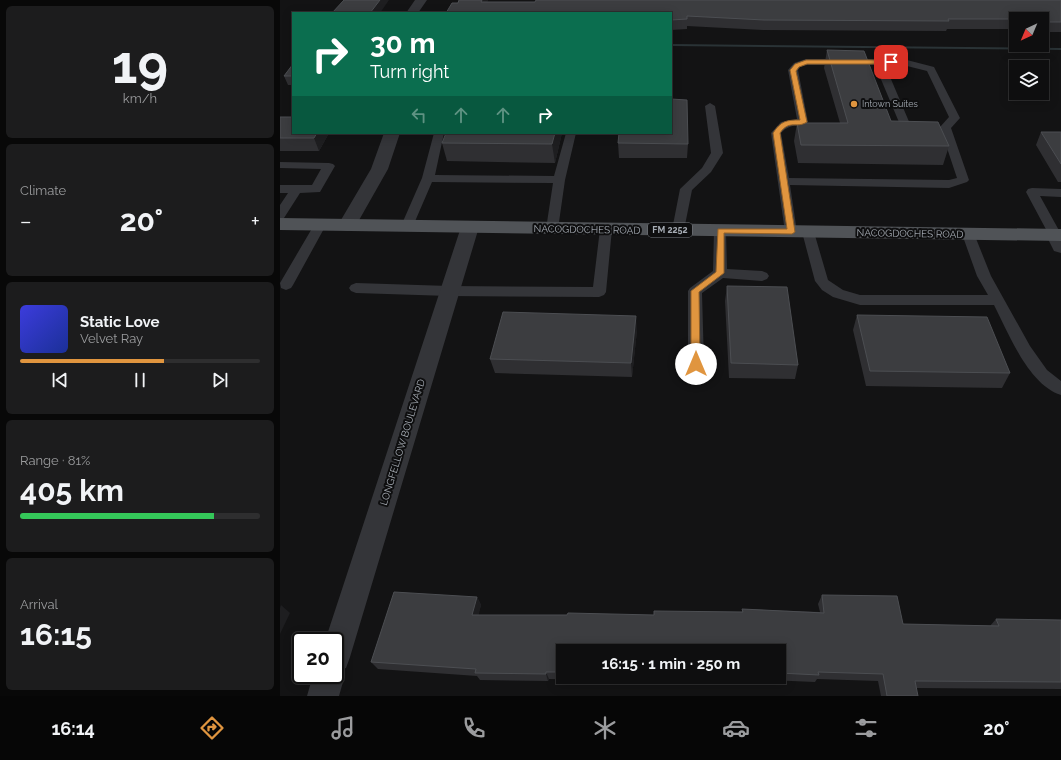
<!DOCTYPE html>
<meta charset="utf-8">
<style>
body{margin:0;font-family:Raleway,sans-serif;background:#1c1c1d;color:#f1f3f6;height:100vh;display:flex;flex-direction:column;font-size:15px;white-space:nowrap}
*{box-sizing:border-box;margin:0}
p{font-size:13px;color:#9b9c9e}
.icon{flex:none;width:22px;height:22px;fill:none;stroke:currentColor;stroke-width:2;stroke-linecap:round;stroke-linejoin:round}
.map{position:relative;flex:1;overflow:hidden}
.side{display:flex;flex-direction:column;gap:6px;padding:6px;background:#080808;width:280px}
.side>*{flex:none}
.guide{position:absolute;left:12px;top:12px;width:380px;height:122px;border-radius:0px;box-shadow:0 2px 10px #0003,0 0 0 1px #2e2e2f;background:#0b6e4f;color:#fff;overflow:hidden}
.needle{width:26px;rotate:224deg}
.tools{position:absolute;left:729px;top:12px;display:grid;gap:8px}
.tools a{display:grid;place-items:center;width:40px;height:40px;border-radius:0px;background:#0e0e0f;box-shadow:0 2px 10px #0003,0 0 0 1px #2e2e2f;font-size:20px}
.speed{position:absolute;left:12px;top:632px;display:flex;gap:8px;font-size:20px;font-weight:700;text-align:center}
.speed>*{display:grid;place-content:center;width:52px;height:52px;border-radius:50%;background:#0e0e0f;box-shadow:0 2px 10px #0003,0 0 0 1px #2e2e2f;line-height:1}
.speed .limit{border:2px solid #111;border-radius:6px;background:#fff;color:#111}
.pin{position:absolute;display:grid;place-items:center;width:34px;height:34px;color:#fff;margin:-17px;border-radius:8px;box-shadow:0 2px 6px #0006}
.me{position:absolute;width:44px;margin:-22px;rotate:0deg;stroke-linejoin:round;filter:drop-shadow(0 0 3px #0008)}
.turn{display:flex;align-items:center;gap:14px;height:84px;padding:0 12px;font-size:18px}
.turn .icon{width:52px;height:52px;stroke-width:2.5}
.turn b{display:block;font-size:28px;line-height:34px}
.lanes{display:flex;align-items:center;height:38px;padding:0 12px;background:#0003;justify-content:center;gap:20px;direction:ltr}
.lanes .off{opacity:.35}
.big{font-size:30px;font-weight:700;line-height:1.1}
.side .tile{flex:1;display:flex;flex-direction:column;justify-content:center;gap:6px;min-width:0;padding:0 14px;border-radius:6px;background:#1c1c1d}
.side .dial{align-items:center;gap:0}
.dial b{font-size:52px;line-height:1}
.song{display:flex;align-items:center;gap:12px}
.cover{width:48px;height:48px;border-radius:6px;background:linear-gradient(135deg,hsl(240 70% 55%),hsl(230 70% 35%))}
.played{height:4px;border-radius:2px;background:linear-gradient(90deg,#e0953f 60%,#2e2e2f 60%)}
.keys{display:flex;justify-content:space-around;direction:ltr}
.heat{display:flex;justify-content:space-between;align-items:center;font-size:22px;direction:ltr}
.charge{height:6px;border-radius:3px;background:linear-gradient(90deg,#34c759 81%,#2e2e2f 0)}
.trip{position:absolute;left:276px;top:644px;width:230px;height:40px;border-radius:0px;background:#0e0e0f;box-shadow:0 2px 10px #0003,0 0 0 1px #2e2e2f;font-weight:700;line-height:40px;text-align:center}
.tabs{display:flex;height:64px;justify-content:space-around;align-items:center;background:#060606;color:#9b9c9e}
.tabs .icon{width:28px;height:28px}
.tabs .on{color:#e0953f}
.tabs b{font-size:18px;color:#f1f3f6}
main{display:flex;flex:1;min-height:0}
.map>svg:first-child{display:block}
</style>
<main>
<section class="side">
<div class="tile dial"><b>19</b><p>km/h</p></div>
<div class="tile"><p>Climate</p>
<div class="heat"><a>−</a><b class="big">20°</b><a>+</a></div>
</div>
<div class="tile">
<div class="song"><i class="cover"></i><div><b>Static Love</b><p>Velvet Ray</p></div></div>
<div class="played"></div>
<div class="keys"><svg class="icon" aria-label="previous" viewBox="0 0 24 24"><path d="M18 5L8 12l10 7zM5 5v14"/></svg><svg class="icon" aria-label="pause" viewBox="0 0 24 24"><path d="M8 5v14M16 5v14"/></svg><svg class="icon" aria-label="next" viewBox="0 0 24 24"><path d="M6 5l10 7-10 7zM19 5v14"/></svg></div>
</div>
<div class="tile"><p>Range · 81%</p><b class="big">405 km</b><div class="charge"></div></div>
<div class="tile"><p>Arrival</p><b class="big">16:15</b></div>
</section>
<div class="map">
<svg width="781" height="696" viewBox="0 0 781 696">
<rect width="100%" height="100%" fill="#131314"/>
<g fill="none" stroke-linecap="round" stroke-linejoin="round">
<path fill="#2a3336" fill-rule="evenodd" d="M391,44L781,48V50L391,46Z"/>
<path fill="#343539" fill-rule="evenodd" d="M526,59H623L654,67L680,118L671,128L689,180L687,182L669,188L510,185L517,232L516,235H506L505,232L491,133L501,122L517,119L508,70L514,63ZM527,65H595L621,127C625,132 641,132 645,127L640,124H630L605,65H623L647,71L669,117L660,127L677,178L669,180L509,178L501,133C512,121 522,129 528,122L518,70L520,67Z
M430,103L435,106L443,153L431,172L412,190L404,230L402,233H394L392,230L400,189L422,168L431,153L425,106Z
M154,133H164L155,175L274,176L286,133H296L285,180L278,229L276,232H268L266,229L273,183L152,182L133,226L131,229H123L121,226L142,178Z
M0,162L49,163L53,164L55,166L40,192L20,193L4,218L0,219V205L8,193H0V185H32L41,169L0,168Z
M752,188L781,189V197L760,196L781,234L780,238H770L769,235L746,192L748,189Z
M40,221L44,222L46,225L13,285L11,288L6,290L1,288L0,283L34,225L36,222Z
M326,225L330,226L332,229L326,292L324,295L319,297L169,296L76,293L71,291L69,288L71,285L76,283L169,286L313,287L320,229L322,226Z
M440,227L445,228L446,231L447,269L482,271L487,273L489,276L487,279L482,281L443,278L422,293L424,364L421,368L416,370L411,368L408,364V291L410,288L433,271L434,231L435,228Z
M528,228L533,229L534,232L548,280L563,290L580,295H708L697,276L682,234L683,231H693L711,276L750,346L767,370L781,381V395C748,384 729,334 714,305H580L553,297L542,290L535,281L522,232L523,229Z"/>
<path fill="#343539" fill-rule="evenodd" d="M135,0H147L138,13H126Z
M104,133H120L108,169L74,229L67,231L60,229L58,225L91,169Z
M190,221L197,223L199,227L70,657L66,668L62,669L65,675L59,696H27L33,675H55V641H45L181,227L183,223Z
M775,229L781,231V253L774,251L766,235L768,231Z"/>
<path fill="#505357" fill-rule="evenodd" d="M0,218L781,229V241L0,230Z"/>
</g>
<path fill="#2f2f32" d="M179,0H208L207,2H255L781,0V32H762V19H736V32H734L732,29H667L666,31L483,30L407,26V29L391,30V13L178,3Z
M547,50L611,121L669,146L663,165L518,163L514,141L517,123H560L544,68Z
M13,64V85H8L4,76Z
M0,117L49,133L39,151H0Z
M761,132H781V182H778L756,145Z
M282,133L275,163L167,161L162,143Z
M338,143L408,144L407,158H339Z
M447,286L518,365L515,379L449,378L445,301Z
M577,315L730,373L722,388L586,386L573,330Z
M357,330L352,377L215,373L210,359Z
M542,595L623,624L710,626L716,619L781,620V689L636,688L638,696H601L598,681L537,679L535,682L463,679V677H499V651H283V677H408V684H373L372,681L269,679L268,681L200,680L197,676L98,669L91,662L197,597L201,605L198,615H374L462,612V609L540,612L538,604Z"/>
<path fill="#1e1e20" d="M100,0H109L100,13H90Z
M202,0H208L203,11L201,2Z
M37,133H49L39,151L34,138Z
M275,133H282L275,163L272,144Z
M356,316L357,330L352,377L351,363Z
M197,597L201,605L197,623L192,615Z
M1,605L10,613L0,634V608Z
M266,672L269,679L268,681L266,674Z"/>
<path fill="#3c3d40" stroke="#4c4e52" d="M64,0H100L90,13H52Z
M179,0H202L201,2H255L256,0H781V22H762V19H736V20L735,19H668L669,21L484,20L407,16V19L391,20V13H166L172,3H178Z
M547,50L584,51L611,121L658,122L669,146L521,145L517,123H568Z
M13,64V76H4Z
M391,99L407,100L408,144L338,143L339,133H391Z
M0,117H13V133H37L34,138H0Z
M761,132H781V164Z
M166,133H275L272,144L162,143Z
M447,286L507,287L518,365L451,363Z
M223,312L356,316L351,363L210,359Z
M577,315L707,317L730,373L590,371Z
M114,592L197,597L192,615H287L288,613L374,615V611L463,612L462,609L544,613L542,595L617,596L623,624L719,626L716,619L781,620V682L635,681L638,696H607L603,674L538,672L539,675L499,673V651H283V672H266V674L195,673L196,669L91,662Z"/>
<path fill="#e0953f" stroke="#926129" d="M526,60H611L614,62L611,64H527L519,67L516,71L527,122C516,129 510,119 500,133L515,232L512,234L444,233V273L419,292L420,364L416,367L412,366L411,364V291L436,272L438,229H507L493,133C501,121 506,120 520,120L510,70L515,64Z"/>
<circle fill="#e0953f" stroke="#0e0e0f" stroke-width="1.5" cx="574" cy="104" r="4"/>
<g text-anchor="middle" stroke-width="4" stroke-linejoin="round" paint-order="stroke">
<g font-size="9" fill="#a5abb3" stroke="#0e0e0f" text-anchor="start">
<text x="582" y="107">Intown Suites</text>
</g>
<rect fill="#0e0e0f" stroke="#787c82" stroke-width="1" x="368" y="223" width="44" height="14" rx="3"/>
<g font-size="9" font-weight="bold" fill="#a5abb3">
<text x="390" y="233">FM 2252</text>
</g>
<g font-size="10" fill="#a5abb3" stroke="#0e0e0f">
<text transform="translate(307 229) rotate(1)" y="4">NACOGDOCHES ROAD</text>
<text transform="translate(630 233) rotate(1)" y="4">NACOGDOCHES ROAD</text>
<text transform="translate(122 442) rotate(-73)" y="4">LONGFELLOW BOULEVARD</text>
</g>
</g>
</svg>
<div class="tools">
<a><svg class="needle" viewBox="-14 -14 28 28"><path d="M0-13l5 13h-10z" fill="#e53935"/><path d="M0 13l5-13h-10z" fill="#9b9c9e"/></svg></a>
<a><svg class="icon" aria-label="layers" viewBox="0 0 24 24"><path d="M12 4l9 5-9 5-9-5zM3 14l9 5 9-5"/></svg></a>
</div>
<div class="speed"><div class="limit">20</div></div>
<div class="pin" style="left:611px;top:62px;background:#d93025"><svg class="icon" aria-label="arrive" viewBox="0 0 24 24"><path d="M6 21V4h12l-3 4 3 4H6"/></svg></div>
<svg class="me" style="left:416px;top:364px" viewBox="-20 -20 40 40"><circle r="19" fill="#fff"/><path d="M0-13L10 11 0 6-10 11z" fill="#e0953f"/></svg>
<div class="trip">16:15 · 1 min · 250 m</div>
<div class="guide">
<div class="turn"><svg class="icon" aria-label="right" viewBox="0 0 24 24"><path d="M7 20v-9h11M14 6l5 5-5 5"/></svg><div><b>30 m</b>Turn right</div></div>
<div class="lanes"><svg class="icon off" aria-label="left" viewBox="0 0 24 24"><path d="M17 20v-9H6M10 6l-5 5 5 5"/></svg><svg class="icon off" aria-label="ahead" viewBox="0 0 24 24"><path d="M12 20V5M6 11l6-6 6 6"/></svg><svg class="icon off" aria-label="ahead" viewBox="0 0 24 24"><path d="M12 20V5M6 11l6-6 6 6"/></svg><svg class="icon" aria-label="right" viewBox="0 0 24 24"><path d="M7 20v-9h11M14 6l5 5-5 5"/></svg></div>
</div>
</div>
</main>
<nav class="tabs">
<b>16:14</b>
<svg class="icon on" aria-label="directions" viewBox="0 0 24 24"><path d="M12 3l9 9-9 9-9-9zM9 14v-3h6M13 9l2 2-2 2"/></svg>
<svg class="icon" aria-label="music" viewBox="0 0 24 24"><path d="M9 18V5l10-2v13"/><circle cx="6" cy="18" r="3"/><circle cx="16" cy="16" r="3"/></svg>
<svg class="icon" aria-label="phone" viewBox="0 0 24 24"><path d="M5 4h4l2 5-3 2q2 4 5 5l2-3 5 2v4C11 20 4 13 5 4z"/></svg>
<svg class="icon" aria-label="climate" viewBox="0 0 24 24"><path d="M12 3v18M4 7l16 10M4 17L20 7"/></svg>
<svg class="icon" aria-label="car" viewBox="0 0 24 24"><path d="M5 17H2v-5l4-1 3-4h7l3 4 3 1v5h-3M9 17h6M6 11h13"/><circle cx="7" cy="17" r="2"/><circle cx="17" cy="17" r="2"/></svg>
<svg class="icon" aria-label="filters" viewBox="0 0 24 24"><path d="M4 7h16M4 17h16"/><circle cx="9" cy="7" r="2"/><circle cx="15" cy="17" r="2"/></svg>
<b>20°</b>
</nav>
